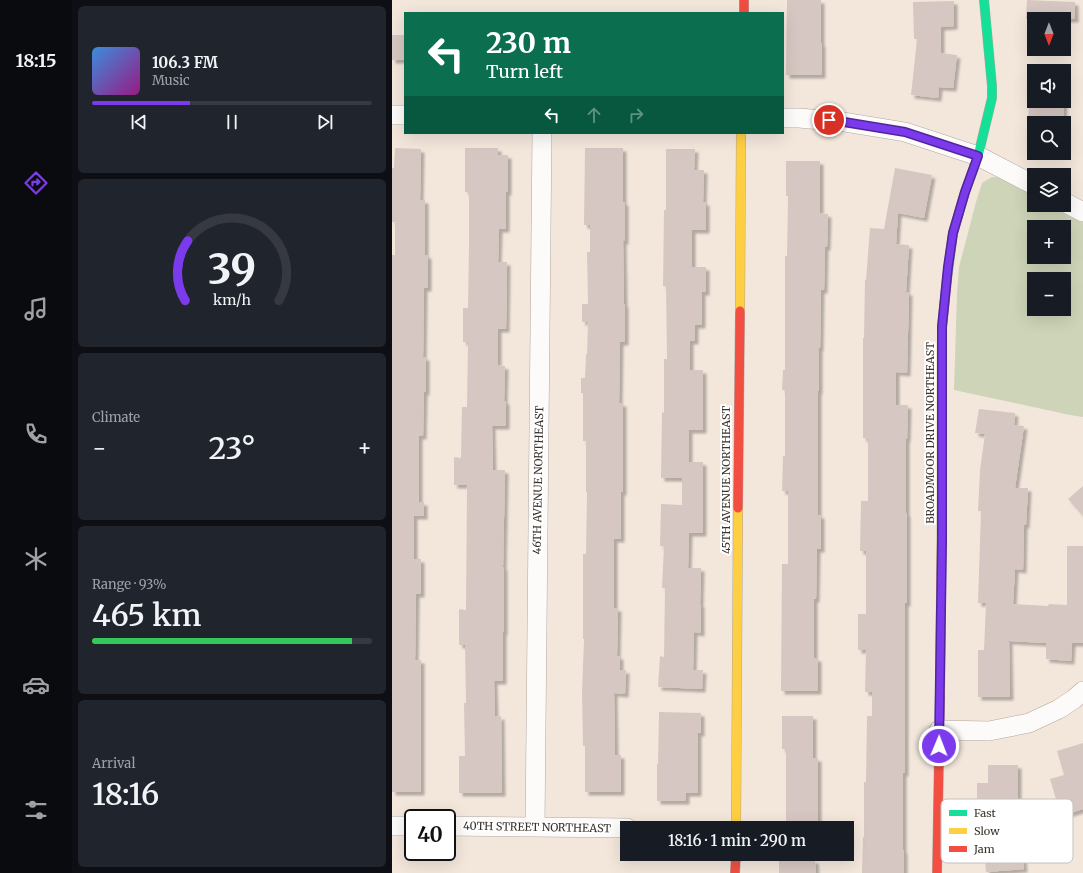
<!DOCTYPE html>
<meta charset="utf-8">
<style>
body{margin:0;font-family:Merriweather,serif;background:#20242c;color:#f1f3f6;height:100vh;display:flex;flex-direction:column;font-size:15px;white-space:nowrap}
*{box-sizing:border-box;margin:0}
p{font-size:13px;color:#9ea1a6}
.icon{flex:none;width:22px;height:22px;fill:none;stroke:currentColor;stroke-width:2;stroke-linecap:round;stroke-linejoin:round}
.map{position:relative;flex:1;overflow:hidden}
.sheet{display:flex;flex-direction:column;gap:6px;padding:6px;background:#0d0f14;width:320px}
.sheet>*{flex:none}
.banner{position:absolute;left:12px;top:12px;width:380px;height:122px;border-radius:0px;box-shadow:0 4px 16px #0002;background:#0b6e4f;color:#fff;overflow:hidden}
.needle{width:26px;rotate:180deg}
.buttons{position:absolute;left:635px;top:12px;display:grid;gap:8px}
.buttons a{display:grid;place-items:center;width:44px;height:44px;border-radius:0px;background:#171b24;box-shadow:0 4px 16px #0002;font-size:20px}
.speed{position:absolute;left:12px;top:809px;display:flex;gap:8px;font-size:20px;font-weight:700;text-align:center}
.speed>*{display:grid;place-content:center;width:52px;height:52px;border-radius:50%;background:#171b24;box-shadow:0 4px 16px #0002;line-height:1}
.speed .limit{border:2px solid #111;border-radius:6px;background:#fff;color:#111}
.pin{position:absolute;display:grid;place-items:center;width:34px;height:34px;color:#fff;margin:-17px;border:2px solid #fff;border-radius:50%;box-shadow:0 1px 4px #0007}
.me{position:absolute;width:44px;margin:-22px;rotate:1deg;stroke-linejoin:round;filter:drop-shadow(0 0 3px #0008)}
.turn{display:flex;align-items:center;gap:14px;height:84px;padding:0 16px;font-size:18px}
.turn .icon{width:52px;height:52px;stroke-width:2.5}
.turn b{display:block;font-size:28px;line-height:34px}
.lanes{display:flex;align-items:center;height:38px;padding:0 16px;background:#0003;justify-content:center;gap:20px;direction:ltr}
.lanes .off{opacity:.35}
.big{font-size:30px;font-weight:600;line-height:1.1}
.sheet .card{flex:1;display:flex;flex-direction:column;justify-content:center;gap:6px;min-width:0;padding:0 14px;border-radius:6px;background:#20242c}
.sheet .dial{align-items:center;gap:0}
.dial svg{height:104px;overflow:visible;fill:none;stroke:#363941;stroke-width:7;stroke-linecap:round;text-anchor:middle}
.dial text{fill:#f1f3f6;stroke:none}
.song{display:flex;align-items:center;gap:12px}
.cover{width:48px;height:48px;border-radius:6px;background:linear-gradient(135deg,hsl(210 70% 55%),hsl(310 70% 35%))}
.played{height:4px;border-radius:2px;background:linear-gradient(90deg,#7c3aed 35%,#363941 35%)}
.keys{display:flex;justify-content:space-around;direction:ltr}
.heat{display:flex;justify-content:space-between;align-items:center;font-size:22px;direction:ltr}
.charge{height:6px;border-radius:3px;background:linear-gradient(90deg,#34c759 93%,#363941 0)}
.trip{position:absolute;left:228px;top:821px;width:234px;height:40px;border-radius:0px;background:#171b24;box-shadow:0 4px 16px #0002;font-weight:600;line-height:40px;text-align:center}
main{display:flex;flex:1;min-height:0}
.tab-bar{display:flex;flex-direction:column;width:72px;justify-content:space-around;align-items:center;background:#090b0e;color:#9ea1a6}
.tab-bar .icon{width:28px;height:28px}
.tab-bar .on{color:#7c3aed}
.tab-bar b{font-size:18px;color:#f1f3f6}
.map>svg:first-child{display:block}
</style>
<main>
<nav class="tab-bar">
<b>18:15</b>
<svg class="icon on" aria-label="directions" viewBox="0 0 24 24"><path d="M12 3l9 9-9 9-9-9zM9 14v-3h6M13 9l2 2-2 2"/></svg>
<svg class="icon" aria-label="music" viewBox="0 0 24 24"><path d="M9 18V5l10-2v13"/><circle cx="6" cy="18" r="3"/><circle cx="16" cy="16" r="3"/></svg>
<svg class="icon" aria-label="phone" viewBox="0 0 24 24"><path d="M5 4h4l2 5-3 2q2 4 5 5l2-3 5 2v4C11 20 4 13 5 4z"/></svg>
<svg class="icon" aria-label="climate" viewBox="0 0 24 24"><path d="M12 3v18M4 7l16 10M4 17L20 7"/></svg>
<svg class="icon" aria-label="car" viewBox="0 0 24 24"><path d="M5 17H2v-5l4-1 3-4h7l3 4 3 1v5h-3M9 17h6M6 11h13"/><circle cx="7" cy="17" r="2"/><circle cx="17" cy="17" r="2"/></svg>
<svg class="icon" aria-label="filters" viewBox="0 0 24 24"><path d="M4 7h16M4 17h16"/><circle cx="9" cy="7" r="2"/><circle cx="15" cy="17" r="2"/></svg>
</nav>
<section class="sheet">
<div class="card">
<div class="song"><i class="cover"></i><div><b>106.3 FM</b><p>Music</p></div></div>
<div class="played"></div>
<div class="keys"><svg class="icon" aria-label="previous" viewBox="0 0 24 24"><path d="M18 5L8 12l10 7zM5 5v14"/></svg><svg class="icon" aria-label="pause" viewBox="0 0 24 24"><path d="M8 5v14M16 5v14"/></svg><svg class="icon" aria-label="next" viewBox="0 0 24 24"><path d="M6 5l10 7-10 7zM19 5v14"/></svg></div>
</div>
<div class="card dial"><svg viewBox="0 0 100 80">
<path d="M14 69A42 42 0 1 1 86 69"/>
<path d="M14 69A42 42 0 0 1 16 23" stroke="#7c3aed"/>
<text x="50" y="56" font-size="32" font-weight="700">39</text>
<text x="50" y="72" font-size="11">km/h</text>
</svg></div>
<div class="card"><p>Climate</p>
<div class="heat"><a>−</a><b class="big">23°</b><a>+</a></div>
</div>
<div class="card"><p>Range · 93%</p><b class="big">465 km</b><div class="charge"></div></div>
<div class="card"><p>Arrival</p><b class="big">18:16</b></div>
</section>
<div class="map">
<svg width="691" height="873" viewBox="0 0 691 873">
<defs>
<filter id="shadow"><feDropShadow dx="3.5" dy="3.5" stdDeviation="1" flood-color="#0004"/></filter>
</defs>
<rect width="100%" height="100%" fill="#f3e7dc"/>
<path fill="#ced4b8" fill-rule="evenodd" d="M600,177H611L642,194V205H661L691,222V417L678,415L562,390L565,294L567,267L584,202L590,183ZM642,227H672V257H642ZM642,279H672V309H642Z"/>
<path fill="#d7c7c2" filter="url(#shadow)" d="M395,0H429V43H430V75H394Z
M635,0L683,2V19H634Z
M562,1V26L549,27V53L565,55L561,88L547,87L546,98L519,95L525,39H522L521,2Z
M0,35H13V60H0Z
M637,101H672L671,123H636Z
M3,148L29,149L28,200H33V255H36V288H32L31,357H34V392H32L31,436H27V502H32V516H22V559H29V594H24L23,660H29V792H0V255H3V222H0V168H2Z
M73,148H106V155H116V192H114V229H107L106,262H115L114,329H106V365L113,366L112,401H114V426H100L101,470H113L111,567H112V632H111V681H102L103,717L109,716L110,793H67V756H73L72,703H74L73,645H67V609L74,610L75,485H62V457L69,458L70,407H75L76,342H71V308H76L77,243V192H73Z
M193,148H231V202H233V241H231L232,304H233V342H228L227,403H231V492H229V539H222V608H226L225,656H228V670H234L233,694L222,693L223,755H229V792H193V746H191L190,692L192,639H191V554H194L195,492H194V441H191V393H189V378H193L194,354H195L196,322H190V304H196L195,252H198V225H192Z
M274,149H303L302,170H312L311,202H314V230H300V267H314V292H310V325H303V341H298V370H311V430H297V462H311V533H297L296,568H309L308,604H309V633L302,632L301,670H311L310,689L266,687L268,656L272,657L273,588H270L272,546H268L269,504L290,505V478H269L270,412L272,413V359H275L274,286H271L272,210H274Z
M394,161H428V213L436,214L435,247H433L432,290H429L428,348H427V391H426V515H429V549H425L424,599H422V658H426V691H389L390,564H396V491H390L391,456H393V390H390L391,370H393V256H395L396,196H394Z
M503,168L540,175L532,218L506,213L504,244L517,245L514,292H517L515,373L504,372V405H516L515,439H514V513H515V603H513V773H511V850H512V873H470L471,837H472V782H474L475,716H480V692H473L474,650H466V614H474V551H468L469,501H476V439L471,438V338H472L473,280H474L478,228L492,229Z
M587,409L623,413L622,425L632,426L623,488H636L634,525H632L631,570L623,569L621,604L656,606L657,604L675,605V546H691V643H680L679,661L654,659V643L617,641L618,697H586V650H592L594,603H586L589,511H586L588,470L593,434L583,433Z
M691,486V516L676,499Z
M267,712L309,713V733H306V793H294V801H265V764H266Z
M390,716H421V758H426V828H394V749H390Z
M691,743V809L669,816L658,779L672,775L665,751Z
M596,765H626V829L629,828L632,869L594,872L592,847H585L583,822H585V783H596Z
M387,860H423L424,873H387Z"/>
<g fill="none" stroke-linecap="round" stroke-linejoin="round">
<g stroke="#b0a79f" stroke-width="20">
<path id="street" d="M0,115H13
M391,118H407L452,122L513,132L586,156L642,185
M672,202L691,212
M547,730L597,731L637,723L667,709L682,699L691,691
M0,826H21
M55,826L235,828
M143,827L150,133"/>
</g>
<g stroke="#b0a79f" stroke-width="10">
<path id="fast" d="M555,279L561,233L573,192L586,156L600,98V86L592,0"/>
</g>
<g stroke="#b0a79f" stroke-width="10">
<path id="slow" d="M348,311L349,133
M548,695L550,497
M344,828L346,508"/>
</g>
<g stroke="#b0a79f" stroke-width="10">
<path id="jam" d="M352,0V13
M550,497V327L555,279
M346,508L348,311
M343,873L344,854
M545,873L548,695"/>
</g>
<use href="#street" stroke="#fdfbfa" stroke-width="19"/>
<use href="#fast" stroke="#16e098" stroke-width="9"/>
<use href="#slow" stroke="#ffcf43" stroke-width="9"/>
<use href="#jam" stroke="#f24e42" stroke-width="9"/>
</g>
<g fill="none" stroke-linecap="round" stroke-linejoin="round">
<g stroke="#51269a" stroke-width="10">
<path id="route" d="M437,120L452,122L513,132L586,156L573,192L561,233L556,267L550,327V541L547,746"/>
</g>
<use href="#route" stroke="#7c3aed" stroke-width="7"/>
</g>
<g text-anchor="middle" stroke-width="4" stroke-linejoin="round" paint-order="stroke">
<g font-size="11" fill="#3b332b" stroke="#fff">
<text transform="translate(538 433) rotate(-90)" y="4">BROADMOOR DRIVE NORTHEAST</text>
<text transform="translate(146 480) rotate(-89)" y="4">46TH AVENUE NORTHEAST</text>
<text transform="translate(334 480) rotate(-90)" y="4">45TH AVENUE NORTHEAST</text>
<text transform="translate(145 827) rotate(1)" y="4">40TH STREET NORTHEAST</text>
</g>
</g>
<rect x="549" y="799" width="132" height="64" rx="6" fill="#fff" stroke="#c4c2bf" stroke-width="1"/>
<rect x="557" y="810" width="18" height="6" fill="#16e098"/>
<rect x="557" y="828" width="18" height="6" fill="#ffcf43"/>
<rect x="557" y="846" width="18" height="6" fill="#f24e42"/>
<g font-size="11" fill="#3b332b">
<text x="582" y="817">Fast</text>
<text x="582" y="835">Slow</text>
<text x="582" y="853">Jam</text>
</g>
</svg>
<div class="buttons">
<a><svg class="needle" viewBox="-14 -14 28 28"><path d="M0-13l5 13h-10z" fill="#e53935"/><path d="M0 13l5-13h-10z" fill="#9ea1a6"/></svg></a>
<a><svg class="icon" aria-label="sound" viewBox="0 0 24 24"><path d="M4 9h4l5-4v14l-5-4H4zM17 9q2 3 0 6"/></svg></a>
<a><svg class="icon" aria-label="search" viewBox="0 0 24 24"><circle cx="10" cy="10" r="6"/><path d="M15 15l6 6"/></svg></a>
<a><svg class="icon" aria-label="layers" viewBox="0 0 24 24"><path d="M12 4l9 5-9 5-9-5zM3 14l9 5 9-5"/></svg></a>
<a>+</a>
<a>−</a>
</div>
<div class="speed"><div class="limit">40</div></div>
<div class="pin" style="left:437px;top:120px;background:#d93025"><svg class="icon" aria-label="arrive" viewBox="0 0 24 24"><path d="M6 21V4h12l-3 4 3 4H6"/></svg></div>
<svg class="me" style="left:547px;top:746px" viewBox="-20 -20 40 40"><circle r="17" fill="#7c3aed" stroke="#fff" stroke-width="3"/><path d="M0-11L8 9 0 5-8 9z" fill="#fff"/></svg>
<div class="trip">18:16 · 1 min · 290 m</div>
<div class="banner">
<div class="turn"><svg class="icon" aria-label="left" viewBox="0 0 24 24"><path d="M17 20v-9H6M10 6l-5 5 5 5"/></svg><div><b>230 m</b>Turn left</div></div>
<div class="lanes"><svg class="icon" aria-label="left" viewBox="0 0 24 24"><path d="M17 20v-9H6M10 6l-5 5 5 5"/></svg><svg class="icon off" aria-label="ahead" viewBox="0 0 24 24"><path d="M12 20V5M6 11l6-6 6 6"/></svg><svg class="icon off" aria-label="right" viewBox="0 0 24 24"><path d="M7 20v-9h11M14 6l5 5-5 5"/></svg></div>
</div>
</div>
</main>
